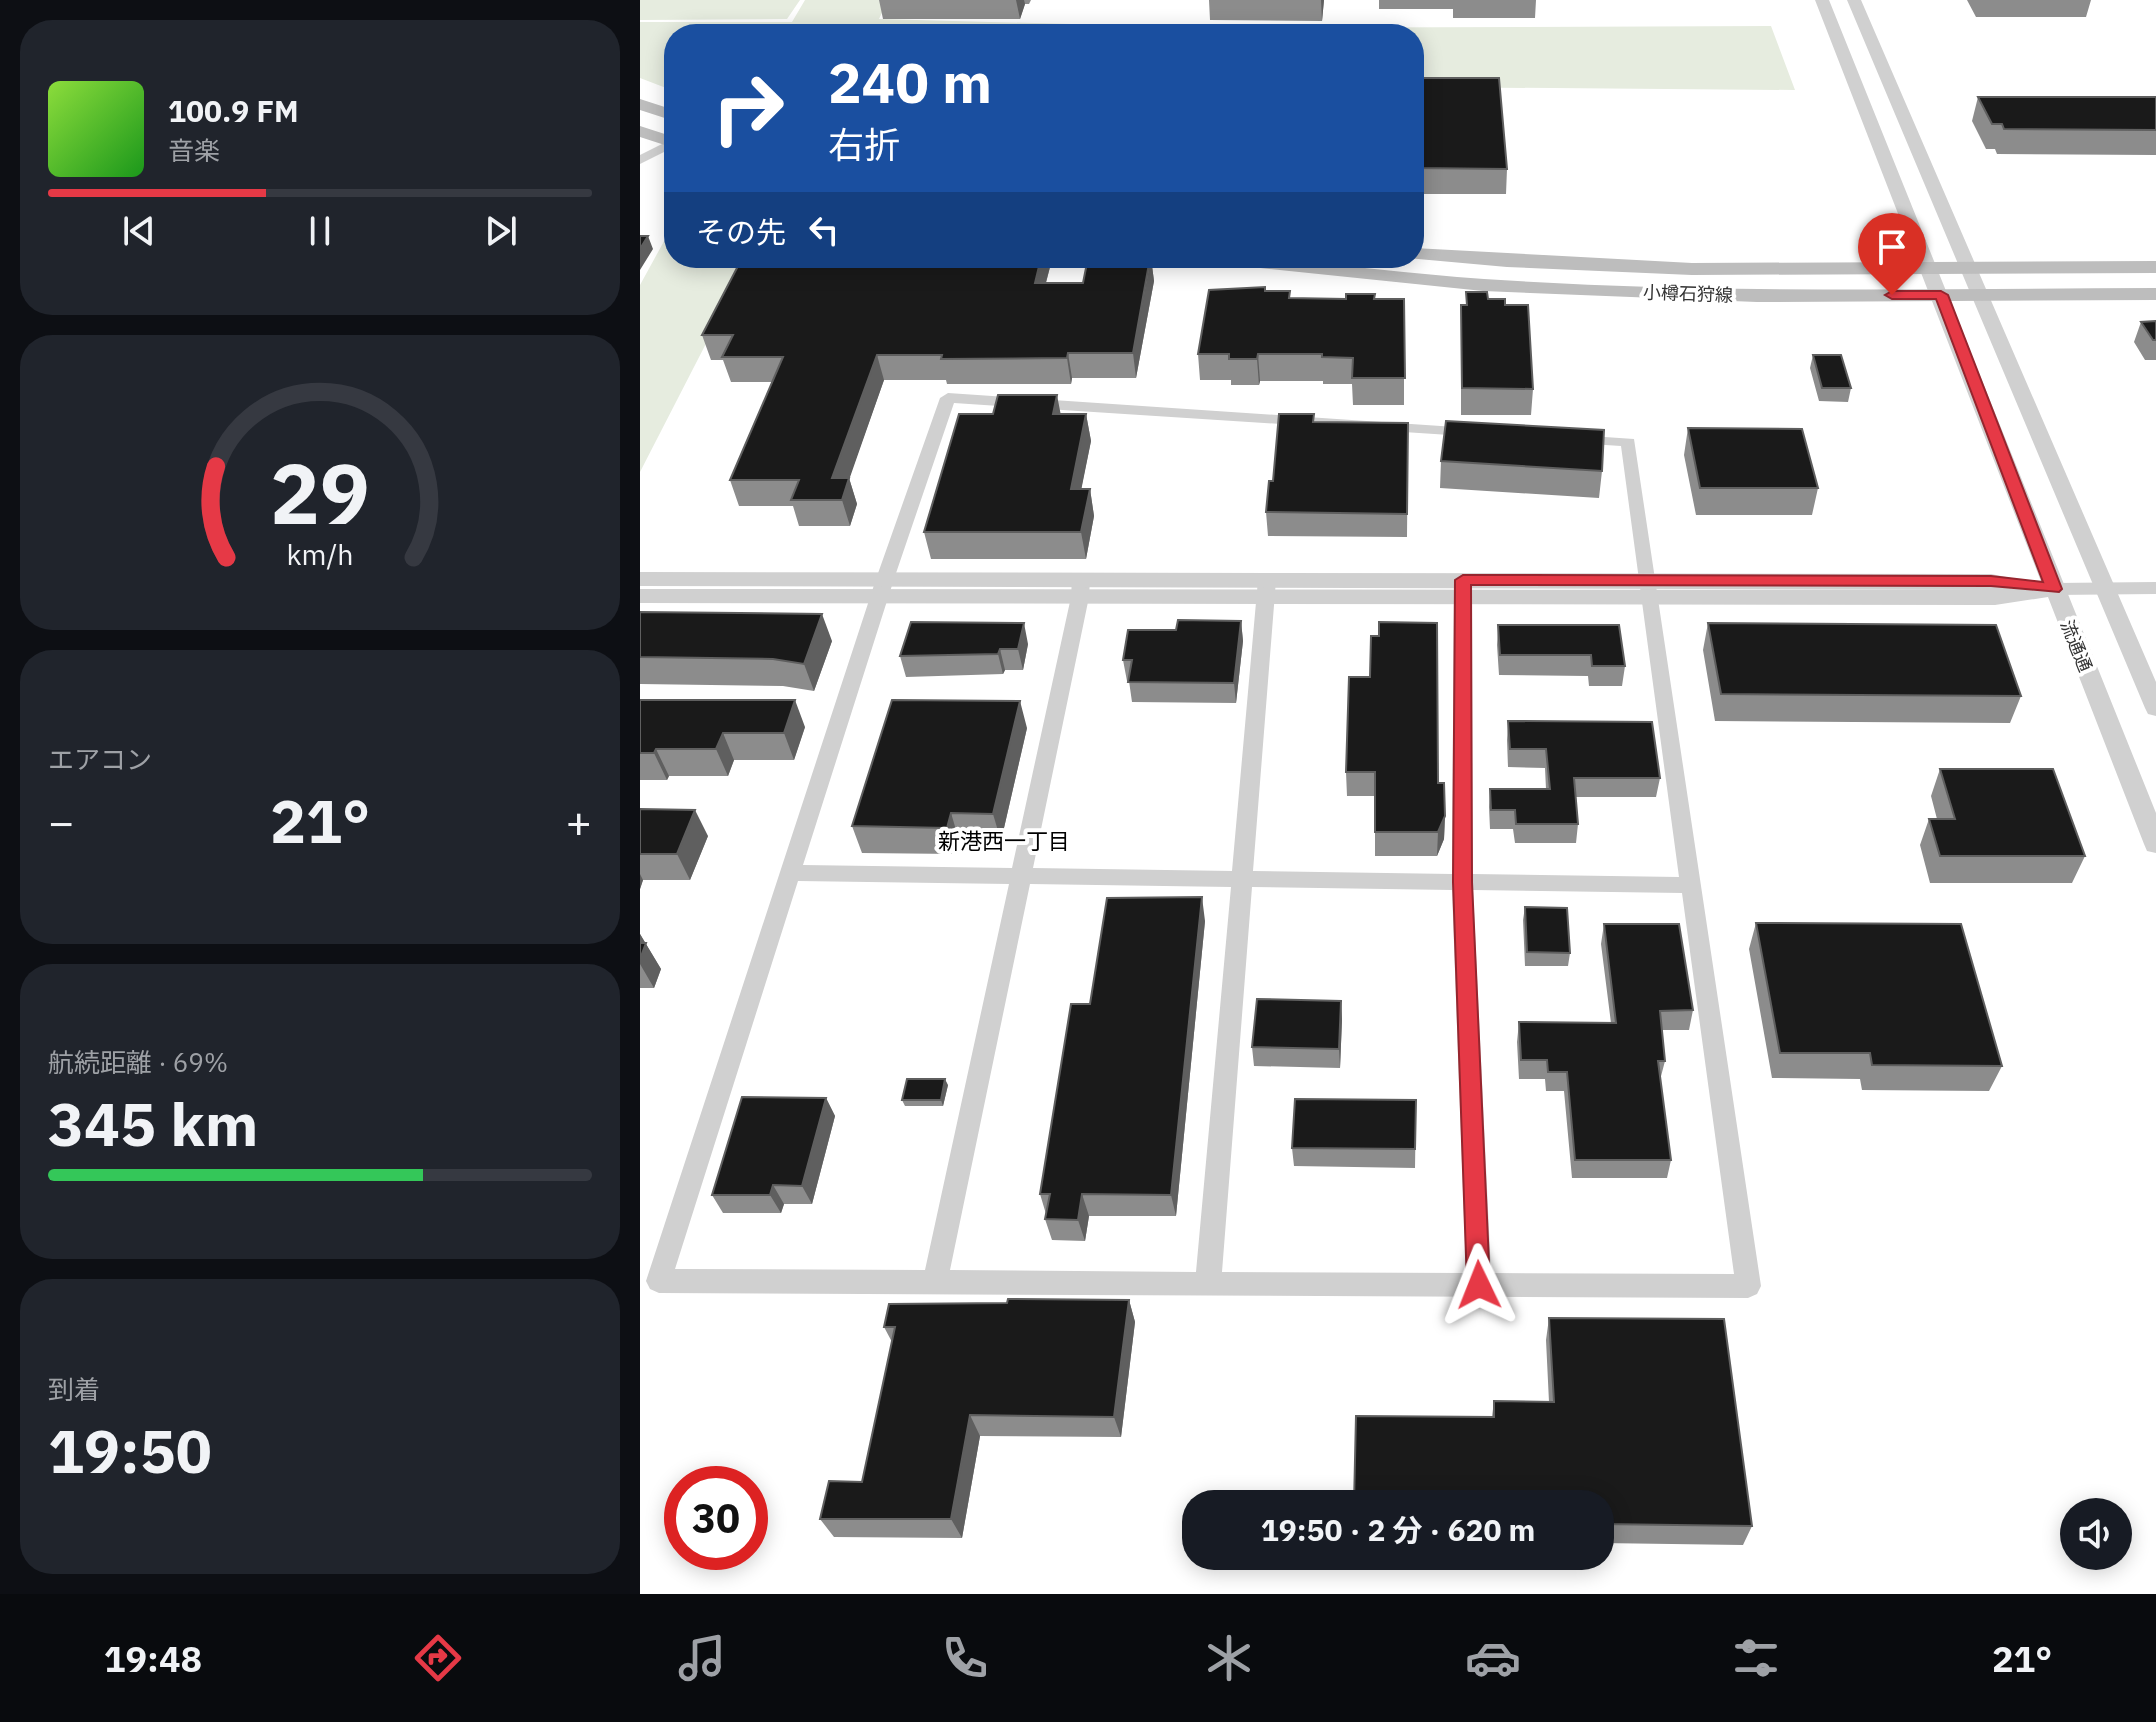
<!DOCTYPE html>
<html lang="ja">
<meta charset="utf-8">
<style>
body{margin:0;font-family:"IBM Plex Sans","Noto Sans JP",sans-serif;background:#20242c;color:#f1f3f6;height:100vh;display:flex;flex-direction:column;font-size:30px;white-space:nowrap}
*{box-sizing:border-box;margin:0}
p{font-size:26px;color:#9ea1a6}
.icon{flex:none;width:44px;height:44px;fill:none;stroke:currentColor;stroke-width:2;stroke-linecap:round;stroke-linejoin:round}
.map{position:relative;flex:1;overflow:hidden}
.details{display:flex;flex-direction:column;gap:20px;padding:20px;background:#0d0f14;width:640px}
.details>*{flex:none}
.banner{position:absolute;left:24px;top:24px;width:760px;height:244px;border-radius:32px;box-shadow:0 4px 20px #0003;background:#1a4fa0;color:#fff;overflow:hidden}
.buttons{position:absolute;left:1420px;top:1498px;display:grid;gap:16px}
.buttons a{display:grid;place-items:center;width:72px;height:72px;border-radius:50%;background:#171b24;box-shadow:0 4px 20px #0003;font-size:40px}
.speed{position:absolute;left:24px;top:1466px;display:flex;gap:16px;font-size:40px;font-weight:700;text-align:center}
.speed>*{display:grid;place-content:center;width:104px;height:104px;border-radius:50%;background:#171b24;box-shadow:0 4px 20px #0003;line-height:1}
.speed .limit{border:12px solid #d22;background:#fff;color:#111}
.pin{position:absolute;display:grid;place-items:center;width:68px;height:68px;color:#fff;margin:-82px -34px;border-radius:50% 50% 50% 0;rotate:-45deg;box-shadow:0 0 8px #0007}
.pin .icon{rotate:45deg}
.me{position:absolute;width:88px;margin:-44px;rotate:358deg;stroke-linejoin:round;filter:drop-shadow(0 0 6px #0008)}
.turn{display:flex;align-items:center;gap:28px;height:168px;padding:0 32px;font-size:36px}
.turn .icon{width:104px;height:104px;stroke-width:2.5}
.turn b{display:block;font-size:56px;line-height:68px}
.then{display:flex;align-items:center;height:76px;padding:0 32px;background:#0003;gap:16px;font-size:30px}
.big{font-size:60px;font-weight:700;line-height:1.1}
.details .card{flex:1;display:flex;flex-direction:column;justify-content:center;gap:12px;min-width:0;padding:0 28px;border-radius:32px;background:#20242c}
.details .dial{align-items:center;gap:0}
.dial svg{height:208px;overflow:visible;fill:none;stroke:#363941;stroke-width:7;stroke-linecap:round;text-anchor:middle}
.dial text{fill:#f1f3f6;stroke:none}
.song{display:flex;align-items:center;gap:24px}
.cover{width:96px;height:96px;border-radius:12px;background:linear-gradient(135deg,hsl(90 70% 55%),hsl(120 70% 35%))}
.played{height:8px;border-radius:4px;background:linear-gradient(90deg,#e63946 40%,#363941 40%)}
.keys{display:flex;justify-content:space-around;direction:ltr}
.heat{display:flex;justify-content:space-between;align-items:center;font-size:44px;direction:ltr}
.charge{height:12px;border-radius:6px;background:linear-gradient(90deg,#34c759 69%,#363941 0)}
.trip{position:absolute;left:542px;top:1490px;width:432px;height:80px;border-radius:32px;background:#171b24;box-shadow:0 4px 20px #0003;font-weight:700;line-height:80px;text-align:center}
.tab-bar{display:flex;height:128px;justify-content:space-around;align-items:center;background:#090b0e;color:#9ea1a6}
.tab-bar .icon{width:56px;height:56px}
.tab-bar .selected{color:#e63946}
.tab-bar b{font-size:36px;color:#f1f3f6}
main{display:flex;flex:1;min-height:0}
.map>svg:first-child{display:block}
</style>
<main>
<section class="details">
<div class="card">
<div class="song"><i class="cover"></i><div><b>100.9 FM</b><p>音楽</p></div></div>
<div class="played"></div>
<div class="keys"><svg class="icon" aria-label="previous" viewBox="0 0 24 24"><path d="M18 5L8 12l10 7zM5 5v14"/></svg><svg class="icon" aria-label="pause" viewBox="0 0 24 24"><path d="M8 5v14M16 5v14"/></svg><svg class="icon" aria-label="next" viewBox="0 0 24 24"><path d="M6 5l10 7-10 7zM19 5v14"/></svg></div>
</div>
<div class="card dial"><svg viewBox="0 0 100 80">
<path d="M14 69A42 42 0 1 1 86 69"/>
<path d="M14 69A42 42 0 0 1 10 34" stroke="#e63946"/>
<text x="50" y="56" font-size="32" font-weight="700">29</text>
<text x="50" y="72" font-size="11">km/h</text>
</svg></div>
<div class="card"><p>エアコン</p>
<div class="heat"><a>−</a><b class="big">21°</b><a>+</a></div>
</div>
<div class="card"><p>航続距離 · 69%</p><b class="big">345 km</b><div class="charge"></div></div>
<div class="card"><p>到着</p><b class="big">19:50</b></div>
</section>
<div class="map">
<svg width="1516" height="1594" viewBox="0 0 1516 1594">
<rect width="100%" height="100%" fill="#fff"/>
<path fill="#e6ecdf" d="M0,0H160L147,19L0,20Z
M165,0H248L239,19L582,28L1131,26L1155,90L774,87V34H34V91L0,78V22H152Z
M34,223V258H110L0,472V285Z"/>
<g fill="none" stroke-linecap="round" stroke-linejoin="round">
<path fill="#d0d0d0" fill-rule="evenodd" d="M34,138V147L0,164V155Z
M308,393L994,439L1121,1286L1117,1294L1108,1298L19,1293L10,1289L6,1281L236,579L300,398ZM314,403L981,446L1039,877L832,874V580L823,574L814,580L812,874L613,871L636,580L627,574L618,580L592,871L393,868L449,597L450,579L441,573L432,579L431,597L372,868L163,865L254,579ZM158,881L369,884L285,1270L35,1269ZM390,884L591,887L556,1272L310,1270ZM612,887L812,890L826,1273L582,1272ZM833,890L1042,893L1094,1274L851,1273Z
M1516,582V594L1414,595L1405,589L1414,583Z"/>
<path fill="#d0d0d0" fill-rule="evenodd" d="M1175,0H1189L1516,813V853L1507,851L1504,844L1408,597L1355,605L0,603V589L1364,590L0,586V572L1351,574L1402,584Z
M1207,0H1221L1516,682V716L1508,714L1505,708Z"/>
<path fill="#bdbdbd" fill-rule="evenodd" d="M0,99L34,110V121L0,110Z
M0,126L34,137V148L0,137Z
M774,248L1052,263L1516,261V273L1052,275L867,267L767,258H774Z
M572,258C664,258 753,273 844,279C1067,294 1292,289 1516,288V300L1117,302L843,291L582,264Z"/>
</g>
<path fill="#8c8c8c" d="M239,0H391L389,4H385L380,19H243Z
M569,0H684L682,21L570,20Z
M739,0H896L895,18H813V9H739Z
M1327,0H1451L1446,17H1336Z
M774,78L867,169L866,194H774Z
M1338,97H1516V155L1357,154L1355,149H1346L1332,121Z
M511,258L514,281L496,378H432L431,384H307L306,380H244L209,478L217,504L210,526H159L153,506H99L90,480L132,382H91L83,360H71L62,335L410,267L406,283H443Z
M626,291L650,298L764,299V405H713L712,384H683V381H620L619,385H591V380H560L558,354Z
M826,292L865,305L893,389L891,415H821V305H826Z
M1516,321V360H1505L1494,342L1501,322Z
M1173,355L1211,388L1208,402L1179,401L1170,368Z
M421,414H446L451,441L441,489H450L454,516L446,559H291L284,532Z
M674,422L768,423L767,537L628,536L626,512L633,481Z
M1048,428L1178,488L1172,515H1056L1044,455Z
M801,461L962,471L959,498L800,488Z
M0,612L192,641L174,691L143,686L0,684Z
M601,621L603,641L596,703L492,702L489,681H487L483,660L536,630Z
M1068,623L1381,696L1370,723L1075,721L1063,650Z
M858,625L985,666L982,686H949L948,676L859,675L857,645Z
M388,644L383,670H365L363,674L266,677L260,656Z
M709,677L798,783L805,816L804,839L797,856H735V796H707L706,772Z
M0,700L165,727L154,760H94L88,776H29L27,780H0Z
M868,721L1020,778L1016,797H936L938,824L936,843H875L873,829H850L849,807L850,789H906L905,768L868,767L867,740Z
M387,728L361,841L319,840L316,854L222,853L212,826Z
M1300,769L1445,856L1432,883H1290L1280,845L1289,819H1297L1291,796Z
M0,809L68,836L50,880H3L0,889Z
M885,907L930,953L928,966H885L883,920Z
M565,921L536,1216H449L445,1241L412,1240L405,1219L406,1214L400,1194L450,1004Z
M1116,923L1362,1066L1349,1091L1222,1090L1220,1079L1132,1078L1109,949Z
M964,924L1053,1010L1049,1030H1022L1025,1061L1020,1080L1031,1160L1027,1178H932L924,1091H906L905,1079H879L877,1042L879,1022L971,1023L961,944Z
M0,934L21,969L14,988H0Z
M701,1001L702,1020L700,1068L614,1066L612,1047Z
M308,1085L303,1106H265L262,1100Z
M186,1098L195,1116L172,1204H144L141,1213H83L72,1195Z
M776,1100L775,1168L654,1166L652,1148Z
M489,1300L495,1322L481,1437L340,1436L322,1538L194,1537L180,1519L222,1482L252,1342L244,1327L367,1303Z
M909,1318L1112,1526L1103,1545L960,1543V1504L852,1417L854,1401L909,1402L906,1340Z"/>
<path fill="#5f5f5f" d="M376,0H384L385,4L380,19Z
M681,0H684L682,21Z
M8,236L13,249L0,270V249Z
M401,258H408L410,267L399,308L395,283Z
M511,258L514,281L496,378L493,353Z
M428,353L432,378L431,384L427,358Z
M618,354L620,381L619,385L617,359Z
M237,355L244,380L202,500L192,478Z
M417,395L422,421L413,414Z
M446,414L451,441L436,516L431,489Z
M209,478L217,504L210,526L202,500Z
M450,489L454,516L446,559L441,532Z
M182,614L192,641L174,691L164,664Z
M601,621L603,641L596,703L594,683Z
M384,623L388,644L383,670L378,649Z
M360,649L365,670L363,674L358,654Z
M155,700L165,727L154,760L144,733Z
M380,701L387,728L361,841L353,814Z
M83,733L94,760L88,776L76,749Z
M16,749L29,776L27,780L14,753Z
M55,810L68,836L50,880L37,854Z
M311,813L319,840L316,854L307,828Z
M805,816L804,839L797,856L798,832Z
M0,874L3,880L0,889Z
M562,897L565,921L536,1216L531,1195Z
M0,934L21,969L14,988L0,964Z
M701,1001L702,1020L700,1068L699,1049Z
M305,1079L308,1085L303,1106L301,1100Z
M186,1098L195,1116L172,1204L162,1186Z
M133,1185L144,1204L141,1213L130,1195Z
M442,1194L449,1216L445,1241L438,1220Z
M489,1300L495,1322L481,1437L474,1417Z
M330,1415L340,1436L322,1538L311,1519Z"/>
<path fill="#1a1a1a" stroke="#5f5f5f" stroke-width="2" d="M774,78H859L867,169L774,168Z
M1338,97H1516V130L1364,129L1362,124H1352Z
M0,236H8L0,249Z
M137,258H401L395,283H443L448,258H510L493,353H428L427,358L301,359L302,355H237L192,478H209L202,500H151L159,480H90L143,357H82L93,335H62L98,266H133Z
M625,287V291H650L649,298L706,299V294H735L734,299H764L765,378H712L713,358L682,357V354H618L617,359H589V354H558L569,290Z
M826,292H847L848,299H865V305H888L893,389L822,388L821,305H827Z
M1516,321V340H1513L1501,322Z
M1173,355H1201L1211,388H1182Z
M358,395H417L413,414H446L431,489H450L441,532H284L319,414H353Z
M639,414H674L673,422L768,423L767,514L626,512L629,481H633Z
M806,421L964,430L962,471L801,461Z
M1048,428L1162,429L1178,488H1060Z
M0,612L182,614L164,664L133,659L0,657Z
M538,620L601,621L594,683L488,682L492,660H483L488,630H536Z
M271,622L384,623L378,649H360L358,654L260,656Z
M739,622L797,623L798,783H804L805,816L798,832H735V772H706L709,677H730L731,636H739Z
M1068,623L1356,625L1381,696L1081,694Z
M858,625H979L985,666H952L951,655H860Z
M0,700H155L144,733H83L76,749H16L14,753H0Z
M252,700L380,701L353,814L311,813L307,828L212,826Z
M868,721L1012,722L1020,778H934L938,824H876L875,810H851L850,789H910L906,749H870Z
M1300,769H1413L1445,856H1300L1289,819H1315Z
M0,809L55,810L37,854H0Z
M562,897L531,1195L442,1194L438,1220L405,1219L410,1194H400L431,1004H450L467,898Z
M885,907L927,908L930,953L887,952Z
M1116,923L1321,924L1362,1066L1232,1065L1230,1053H1140Z
M964,924H1039L1053,1010L1020,1011L1025,1061H1018L1031,1160H935L927,1072H908L907,1060H881L879,1022L976,1023Z
M0,943H6L0,959Z
M617,999L701,1001L699,1049L612,1047Z
M267,1079H305L301,1100H262Z
M102,1097L186,1098L162,1186L133,1185L130,1195H72Z
M655,1099L776,1100L775,1149L652,1148Z
M368,1299L489,1300L474,1417L330,1415L311,1519H180L189,1481L222,1482L255,1327H244L249,1304L367,1303Z
M909,1318L1084,1319L1112,1526L960,1524V1504H714L716,1416L854,1417V1401L914,1402Z"/>
<path fill="#e63946" stroke="#96252e" stroke-width="2" d="M1301,291L1308,295L1422,589L1419,592L1351,586L831,585L832,882L850,1285L847,1292L839,1295L831,1292L827,1285L813,882L815,580L823,575L1351,576L1403,582L1296,299H1252L1245,295L1252,291Z"/>
<g text-anchor="middle" stroke-width="8" stroke-linejoin="round" paint-order="stroke">
<g font-size="18" fill="#333" stroke="#fff">
<text transform="translate(1048 294) rotate(2)" y="6">小樽石狩線</text>
<text transform="translate(1436 646) rotate(68)" y="6">流通通</text>
</g>
<g font-size="22" fill="#000" stroke="#fff">
<text x="364" y="849">新港西一丁目</text>
</g>
</g>
</svg>
<div class="buttons">
<a><svg class="icon" aria-label="sound" viewBox="0 0 24 24"><path d="M4 9h4l5-4v14l-5-4H4zM17 9q2 3 0 6"/></svg></a>
</div>
<div class="speed"><div class="limit">30</div></div>
<div class="pin" style="left:1252px;top:295px;background:#d93025"><svg class="icon" aria-label="arrive" viewBox="0 0 24 24"><path d="M6 21V4h12l-3 4 3 4H6"/></svg></div>
<svg class="me" style="left:839px;top:1285px" viewBox="-20 -20 40 40"><path d="M0-17L14 15 0 8-14 15z" fill="#e63946" stroke="#fff" stroke-width="4"/></svg>
<div class="trip">19:50 · 2 分 · 620 m</div>
<div class="banner">
<div class="turn"><svg class="icon" aria-label="right" viewBox="0 0 24 24"><path d="M7 20v-9h11M14 6l5 5-5 5"/></svg><div><b>240 m</b>右折</div></div>
<div class="then">その先<svg class="icon" aria-label="left" viewBox="0 0 24 24"><path d="M17 20v-9H6M10 6l-5 5 5 5"/></svg></div>
</div>
</div>
</main>
<nav class="tab-bar">
<b>19:48</b>
<svg class="icon selected" aria-label="directions" viewBox="0 0 24 24"><path d="M12 3l9 9-9 9-9-9zM9 14v-3h6M13 9l2 2-2 2"/></svg>
<svg class="icon" aria-label="music" viewBox="0 0 24 24"><path d="M9 18V5l10-2v13"/><circle cx="6" cy="18" r="3"/><circle cx="16" cy="16" r="3"/></svg>
<svg class="icon" aria-label="phone" viewBox="0 0 24 24"><path d="M5 4h4l2 5-3 2q2 4 5 5l2-3 5 2v4C11 20 4 13 5 4z"/></svg>
<svg class="icon" aria-label="climate" viewBox="0 0 24 24"><path d="M12 3v18M4 7l16 10M4 17L20 7"/></svg>
<svg class="icon" aria-label="car" viewBox="0 0 24 24"><path d="M5 17H2v-5l4-1 3-4h7l3 4 3 1v5h-3M9 17h6M6 11h13"/><circle cx="7" cy="17" r="2"/><circle cx="17" cy="17" r="2"/></svg>
<svg class="icon" aria-label="filters" viewBox="0 0 24 24"><path d="M4 7h16M4 17h16"/><circle cx="9" cy="7" r="2"/><circle cx="15" cy="17" r="2"/></svg>
<b>21°</b>
</nav>
